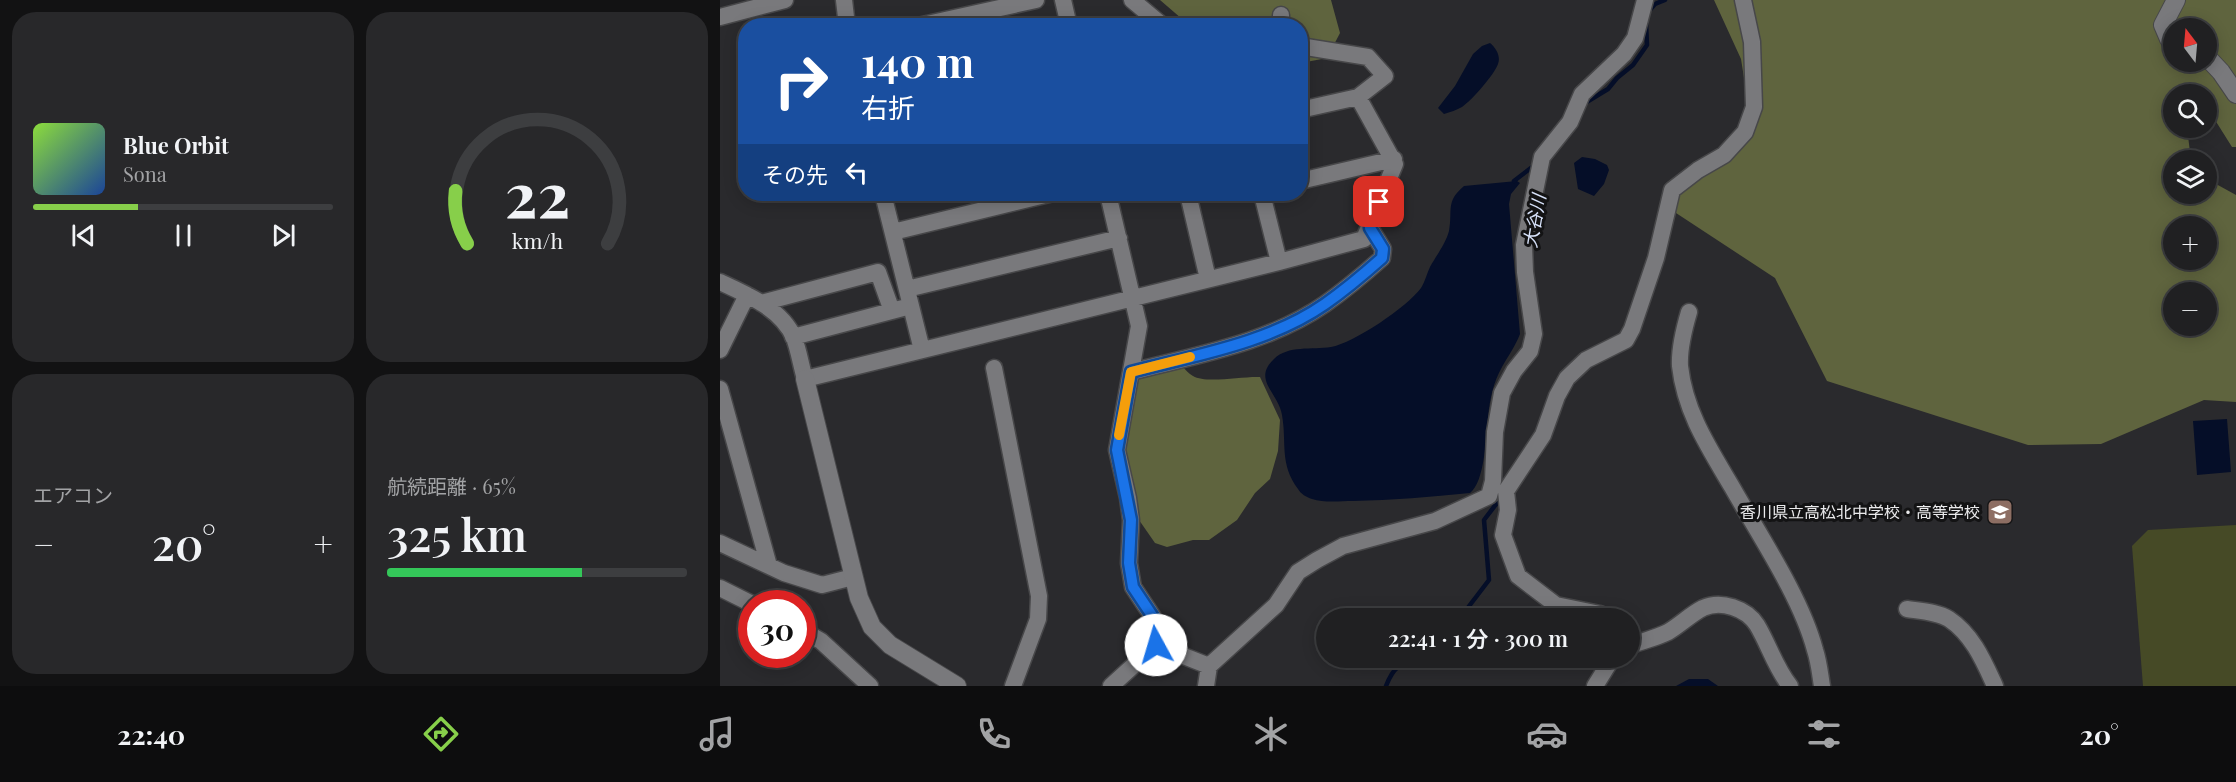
<!DOCTYPE html>
<html lang="ja">
<meta charset="utf-8">
<style>
body{margin:0;font-family:"Playfair Display","Noto Sans JP",serif;background:#28282a;color:#f1f3f6;height:100vh;display:flex;flex-direction:column;font-size:22px;white-space:nowrap}
*{box-sizing:border-box;margin:0}
p{font-size:20px;color:#a2a3a5}
.icon{flex:none;width:33px;height:33px;fill:none;stroke:currentColor;stroke-width:2;stroke-linecap:round;stroke-linejoin:round}
.map{position:relative;flex:1;overflow:hidden}
.drawer{display:flex;flex-direction:column;gap:12px;padding:12px;background:#121213;width:720px}
.drawer>*{flex:none}
.hud{position:absolute;left:18px;top:18px;width:570px;height:183px;border-radius:24px;box-shadow:0 3px 15px #0003,0 0 0 2px #3d3e40;background:#1a4fa0;color:#fff;overflow:hidden}
.needle{width:39px;rotate:344deg}
.tools{position:absolute;left:1443px;top:18px;display:grid;gap:12px}
.tools a{display:grid;place-items:center;width:54px;height:54px;border-radius:50%;background:#202022;box-shadow:0 3px 15px #0003,0 0 0 2px #3d3e40;font-size:30px}
.speed{position:absolute;left:18px;top:590px;display:flex;gap:12px;font-size:30px;font-weight:700;text-align:center}
.speed>*{display:grid;place-content:center;width:78px;height:78px;border-radius:50%;background:#202022;box-shadow:0 3px 15px #0003,0 0 0 2px #3d3e40;line-height:1}
.speed .limit{border:9px solid #d22;background:#fff;color:#111}
.pin{position:absolute;display:grid;place-items:center;width:51px;height:51px;color:#fff;margin:-26px;border-radius:12px;box-shadow:0 3px 9px #0006}
.me{position:absolute;width:66px;margin:-33px;rotate:354deg;stroke-linejoin:round;filter:drop-shadow(0 0 4px #0008)}
.turn{display:flex;align-items:center;gap:21px;height:126px;padding:0 24px;font-size:27px}
.turn .icon{width:78px;height:78px;stroke-width:2.5}
.turn b{display:block;font-size:42px;line-height:51px}
.then{display:flex;align-items:center;height:57px;padding:0 24px;background:#0003;gap:12px;font-size:22px}
.big{font-size:45px;font-weight:600;line-height:1.1}
.drawer .widget{flex:1;display:flex;flex-direction:column;justify-content:center;gap:9px;min-width:0;padding:0 21px;border-radius:24px;background:#28282a}
.drawer .dial{align-items:center;gap:0}
.dial svg{height:156px;overflow:visible;fill:none;stroke:#3d3e40;stroke-width:7;stroke-linecap:round;text-anchor:middle}
.dial text{fill:#f1f3f6;stroke:none}
.song{display:flex;align-items:center;gap:18px}
.cover{width:72px;height:72px;border-radius:9px;background:linear-gradient(135deg,hsl(90 70% 55%),hsl(220 70% 35%))}
.played{height:6px;border-radius:3px;background:linear-gradient(90deg,#87cf4a 35%,#3d3e40 35%)}
.keys{display:flex;justify-content:space-around;direction:ltr}
.heat{display:flex;justify-content:space-between;align-items:center;font-size:33px;direction:ltr}
.charge{height:9px;border-radius:4px;background:linear-gradient(90deg,#34c759 65%,#3d3e40 0)}
.drawer .tiles{flex:1;display:grid;gap:12px;grid-template-columns:repeat(2,1fr)}
.trip{position:absolute;left:596px;top:608px;width:324px;height:60px;border-radius:30px;background:#202022;box-shadow:0 3px 15px #0003,0 0 0 2px #3d3e40;font-weight:600;line-height:60px;text-align:center}
.tabs{display:flex;height:96px;justify-content:space-around;align-items:center;background:#0d0d0e;color:#a2a3a5}
.tabs .icon{width:42px;height:42px}
.tabs .selected{color:#87cf4a}
.tabs b{font-size:27px;color:#f1f3f6}
main{display:flex;flex:1;min-height:0}
.map>svg:first-child{display:block}
</style>
<main>
<section class="drawer">
<div class="tiles">
<div class="widget">
<div class="song"><i class="cover"></i><div><b>Blue Orbit</b><p>Sona</p></div></div>
<div class="played"></div>
<div class="keys"><svg class="icon" aria-label="previous" viewBox="0 0 24 24"><path d="M18 5L8 12l10 7zM5 5v14"/></svg><svg class="icon" aria-label="pause" viewBox="0 0 24 24"><path d="M8 5v14M16 5v14"/></svg><svg class="icon" aria-label="next" viewBox="0 0 24 24"><path d="M6 5l10 7-10 7zM19 5v14"/></svg></div>
</div>
<div class="widget dial"><svg viewBox="0 0 100 80">
<path d="M14 69A42 42 0 1 1 86 69"/>
<path d="M14 69A42 42 0 0 1 8 42" stroke="#87cf4a"/>
<text x="50" y="56" font-size="32" font-weight="700">22</text>
<text x="50" y="72" font-size="11">km/h</text>
</svg></div>
<div class="widget"><p>エアコン</p>
<div class="heat"><a>−</a><b class="big">20°</b><a>+</a></div>
</div>
<div class="widget"><p>航続距離 · 65%</p><b class="big">325 km</b><div class="charge"></div></div>
</div>
</section>
<div class="map">
<svg width="1516" height="686" viewBox="0 0 1516 686">
<rect width="100%" height="100%" fill="#2a2a2d"/>
<path fill="#464a26" d="M1516,525V686H1423L1412,546L1428,530Z"/>
<path fill="#5f643e" fill-rule="evenodd" d="M440,0H611L620,33L607,58L581,63L580,26L469,25Z
M994,0H1516V147H1512L1495,120L1487,115L1486,94H1454V128H1467L1471,160H1454V194H1486L1487,179L1516,195V402L1484,400L1381,444L1308,445L1107,381L1055,278L956,213L957,192L1032,128L1021,59ZM1454,28H1486V62H1454ZM1454,226H1486V260H1454ZM1454,292H1486V326H1454Z
M462,366C465,369 469,374 473,376C486,384 523,376 540,377L560,420L558,451L550,479L535,493L517,520L489,540H473L447,547L435,543L419,520L403,450L418,377Z"/>
<path fill="#050e28" d="M770,43C776,48 781,56 778,64C774,75 752,100 742,107C737,110 730,112 724,114L718,108L735,86L753,54L762,46Z
M862,157L875,159L887,165L889,170L884,184L874,196L858,189L854,163Z
M797,181L800,183L791,194L789,204L800,334C795,347 788,356 782,367C773,383 770,399 768,417C766,436 765,482 750,493C711,497 672,500 633,501C620,501 604,503 592,499C586,497 581,494 578,489C559,463 567,443 562,415C558,392 532,380 554,359C568,345 592,350 611,347C634,343 687,307 701,288C705,282 707,273 710,267C716,256 726,243 729,231C733,210 725,202 744,186Z
M1507,419L1511,472L1477,475L1473,421Z
M969,679H988L998,686H956Z"/>
<g fill="none" stroke-linecap="round" stroke-linejoin="round">
<path stroke="#050e28" stroke-width="4.5" d="M928,12L935,4L945,0
M865,103L888,89L897,78L913,65L927,45L926,23
M794,181L816,164
M740,618L769,580L764,520L780,499
M666,686C675,663 682,664 704,657"/>
<g stroke="#474749" stroke-width="19">
<path id="street" d="M124,0L127,26
M343,0L349,26
M412,0L443,26
M0,17L65,0
M198,26L316,0
M561,26V15
M580,46L648,57L665,76L638,97
M580,181L674,159
M163,194L202,350
M388,194L419,326L397,450L408,498L411,520L409,563L413,587L437,623L436,645L391,686
M468,194L488,279
M173,232L329,194
M559,262L644,239L675,164L638,97L580,110
M0,282C26,294 62,309 74,338C79,351 81,366 85,379L559,262L542,194
M187,289L399,238
M41,303L158,272L172,311
M969,312C964,329 959,348 960,366C965,412 989,448 1012,487C1039,535 1081,597 1095,650C1099,662 1100,674 1102,686
M73,337L183,308
M0,350L27,295
M274,368L319,596L318,619L293,686
M411,372C476,355 549,343 605,304C625,290 644,274 662,258L663,249L650,228
M0,389L49,566
M0,543L64,573L102,585L133,577
M0,588L32,604
M1187,609C1201,611 1218,612 1229,619C1253,635 1264,662 1275,686
M886,618L880,614L836,605L798,576L783,535L788,510L786,491L823,435L837,396L847,378L866,360L906,340L912,329L936,258L952,190L978,170L1004,155L1025,132L1034,107L1032,42L1023,0
M82,630L101,641L150,686
M436,645L489,666L556,605L578,572L597,560L623,546L715,521L769,496L773,481L775,432L782,393L794,371L810,351L814,334L805,272L804,245L822,157L850,122L862,94L904,54L915,38L925,0
M909,646C922,641 936,638 948,632C960,625 971,614 983,608C1001,600 1026,608 1037,625C1049,645 1055,667 1070,686
M486,686L489,666
M875,686L893,657"/>
</g>
<g stroke="#474749" stroke-width="20">
<path id="secondary" d="M1454,42L1449,39L1443,25L1456,0
M1486,56L1501,72L1516,94
M85,379L139,598L152,627L170,645L237,686"/>
</g>
<use href="#street" stroke="#79797c" stroke-width="16"/>
<use href="#secondary" stroke="#79797c" stroke-width="18"/>
</g>
<g fill="none" stroke-linecap="round" stroke-linejoin="round">
<g stroke="#114b97" stroke-width="15">
<path id="route" d="M436,645L437,623L413,587L409,563L411,520L397,450L411,372C476,355 549,343 605,304C625,290 644,274 662,258L663,249L650,228L659,202"/>
</g>
<use href="#route" stroke="#1a73e8" stroke-width="10"/>
<path stroke="#f59e0b" stroke-width="10" d="M399,435L411,372L470,357"/>
</g>
<defs>
<g id="school-square" transform="scale(1.35)"><rect x="-9" y="-9" width="18" height="18" rx="4" fill="#8d6e63" stroke="#131314"/><path d="M0-5L7-2L0 1L-7-2ZM-4 1L0 2.5L4 1V4Q0 6-4 4Z" fill="#fff"/></g>
</defs>
<g fill-rule="evenodd">
<use href="#school-square" x="1280" y="512"/>
</g>
<g text-anchor="middle" stroke-width="6" stroke-linejoin="round" paint-order="stroke">
<g font-size="16" fill="#eaeaec" stroke="#131314" text-anchor="end">
<text x="1260" y="518">香川県立高松北中学校・高等学校</text>
</g>
<g font-size="18" font-style="italic" fill="#d8e3fb" stroke="#131314">
<text transform="translate(815 221) rotate(-80)" y="6">大谷川</text>
</g>
</g>
</svg>
<div class="tools">
<a><svg class="needle" viewBox="-14 -14 28 28"><path d="M0-13l5 13h-10z" fill="#e53935"/><path d="M0 13l5-13h-10z" fill="#a2a3a5"/></svg></a>
<a><svg class="icon" aria-label="search" viewBox="0 0 24 24"><circle cx="10" cy="10" r="6"/><path d="M15 15l6 6"/></svg></a>
<a><svg class="icon" aria-label="layers" viewBox="0 0 24 24"><path d="M12 4l9 5-9 5-9-5zM3 14l9 5 9-5"/></svg></a>
<a>+</a>
<a>−</a>
</div>
<div class="speed"><div class="limit">30</div></div>
<div class="pin" style="left:659px;top:202px;background:#d93025"><svg class="icon" aria-label="arrive" viewBox="0 0 24 24"><path d="M6 21V4h12l-3 4 3 4H6"/></svg></div>
<svg class="me" style="left:436px;top:645px" viewBox="-20 -20 40 40"><circle r="19" fill="#fff"/><path d="M0-13L10 11 0 6-10 11z" fill="#1a73e8"/></svg>
<div class="trip">22:41 · 1 分 · 300 m</div>
<div class="hud">
<div class="turn"><svg class="icon" aria-label="right" viewBox="0 0 24 24"><path d="M7 20v-9h11M14 6l5 5-5 5"/></svg><div><b>140 m</b>右折</div></div>
<div class="then">その先<svg class="icon" aria-label="left" viewBox="0 0 24 24"><path d="M17 20v-9H6M10 6l-5 5 5 5"/></svg></div>
</div>
</div>
</main>
<nav class="tabs">
<b>22:40</b>
<svg class="icon selected" aria-label="directions" viewBox="0 0 24 24"><path d="M12 3l9 9-9 9-9-9zM9 14v-3h6M13 9l2 2-2 2"/></svg>
<svg class="icon" aria-label="music" viewBox="0 0 24 24"><path d="M9 18V5l10-2v13"/><circle cx="6" cy="18" r="3"/><circle cx="16" cy="16" r="3"/></svg>
<svg class="icon" aria-label="phone" viewBox="0 0 24 24"><path d="M5 4h4l2 5-3 2q2 4 5 5l2-3 5 2v4C11 20 4 13 5 4z"/></svg>
<svg class="icon" aria-label="climate" viewBox="0 0 24 24"><path d="M12 3v18M4 7l16 10M4 17L20 7"/></svg>
<svg class="icon" aria-label="car" viewBox="0 0 24 24"><path d="M5 17H2v-5l4-1 3-4h7l3 4 3 1v5h-3M9 17h6M6 11h13"/><circle cx="7" cy="17" r="2"/><circle cx="17" cy="17" r="2"/></svg>
<svg class="icon" aria-label="filters" viewBox="0 0 24 24"><path d="M4 7h16M4 17h16"/><circle cx="9" cy="7" r="2"/><circle cx="15" cy="17" r="2"/></svg>
<b>20°</b>
</nav>
